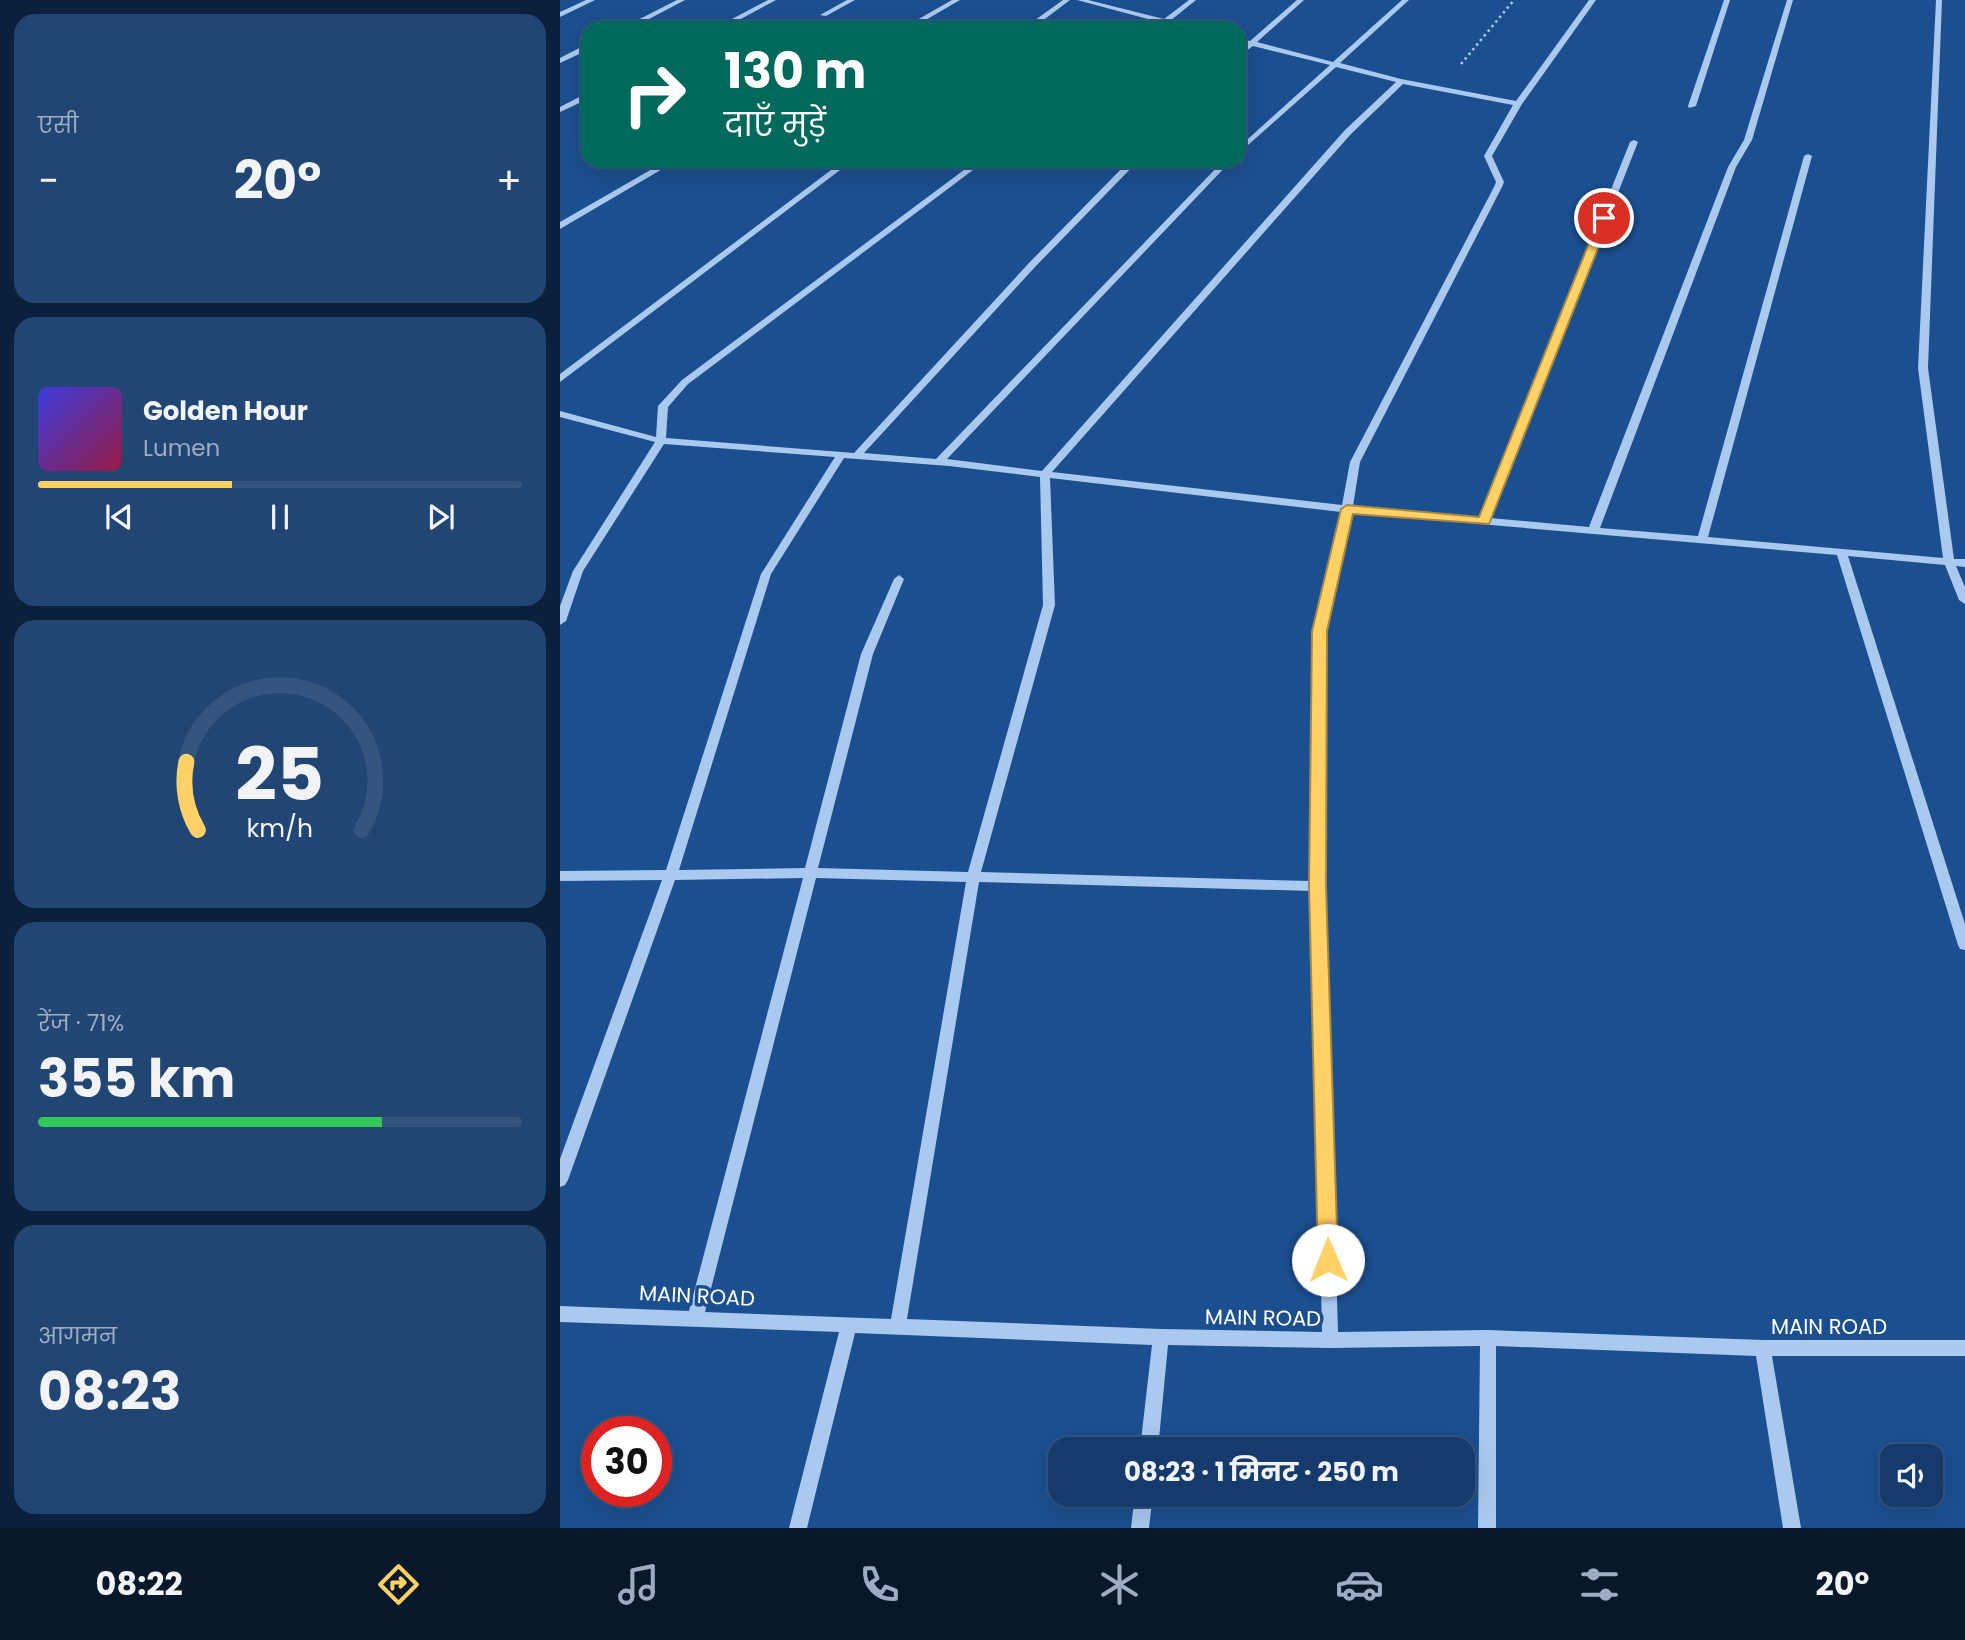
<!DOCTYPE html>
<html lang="hi">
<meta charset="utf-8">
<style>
body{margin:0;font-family:Poppins,"Noto Sans Devanagari",sans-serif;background:#214673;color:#f1f3f6;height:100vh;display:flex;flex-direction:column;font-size:26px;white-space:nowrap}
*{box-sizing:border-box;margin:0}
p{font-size:23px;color:#9dadc1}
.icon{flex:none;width:38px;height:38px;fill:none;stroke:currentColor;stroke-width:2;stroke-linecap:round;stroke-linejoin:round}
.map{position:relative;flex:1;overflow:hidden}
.sheet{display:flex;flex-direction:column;gap:14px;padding:14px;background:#0b203b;width:560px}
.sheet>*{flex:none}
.top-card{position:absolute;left:21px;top:21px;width:665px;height:147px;border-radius:21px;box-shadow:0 7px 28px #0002,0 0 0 2px #33557e;background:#00695c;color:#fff;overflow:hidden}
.tools{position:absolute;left:1320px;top:1444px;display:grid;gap:14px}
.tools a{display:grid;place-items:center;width:63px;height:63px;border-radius:14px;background:#143b6b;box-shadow:0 7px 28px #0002,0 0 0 2px #33557e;font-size:35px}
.speed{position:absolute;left:21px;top:1416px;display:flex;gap:14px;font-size:35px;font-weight:700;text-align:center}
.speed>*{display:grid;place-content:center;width:91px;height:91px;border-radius:50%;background:#143b6b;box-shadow:0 7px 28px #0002,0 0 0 2px #33557e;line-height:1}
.speed .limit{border:10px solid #d22;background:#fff;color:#111}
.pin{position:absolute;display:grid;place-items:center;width:60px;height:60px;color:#fff;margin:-30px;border:4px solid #fff;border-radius:50%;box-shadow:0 2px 7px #0007}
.me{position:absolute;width:77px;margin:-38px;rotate:359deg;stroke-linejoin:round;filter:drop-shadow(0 0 5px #0008)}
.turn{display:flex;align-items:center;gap:24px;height:147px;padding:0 28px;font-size:32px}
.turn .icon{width:91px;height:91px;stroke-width:2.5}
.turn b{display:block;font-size:49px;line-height:60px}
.big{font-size:52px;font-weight:700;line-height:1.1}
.sheet .card{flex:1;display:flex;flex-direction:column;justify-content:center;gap:10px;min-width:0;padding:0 24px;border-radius:21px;background:#214673}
.sheet .dial{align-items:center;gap:0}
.dial svg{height:182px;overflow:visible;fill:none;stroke:#33557e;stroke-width:7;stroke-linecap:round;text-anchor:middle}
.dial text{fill:#f1f3f6;stroke:none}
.song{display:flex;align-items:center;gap:21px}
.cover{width:84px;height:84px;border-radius:10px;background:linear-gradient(135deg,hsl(240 70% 55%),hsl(340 70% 35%))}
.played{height:7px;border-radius:4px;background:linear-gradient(90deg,#ffd166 40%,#33557e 40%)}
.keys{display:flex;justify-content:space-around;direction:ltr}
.heat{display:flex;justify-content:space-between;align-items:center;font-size:38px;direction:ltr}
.charge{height:10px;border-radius:5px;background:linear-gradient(90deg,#34c759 71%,#33557e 0)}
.trip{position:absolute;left:488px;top:1437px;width:427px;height:70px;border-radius:21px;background:#143b6b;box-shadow:0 7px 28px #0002,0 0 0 2px #33557e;font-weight:700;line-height:70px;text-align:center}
.tabs{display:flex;height:112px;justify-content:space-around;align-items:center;background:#08182b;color:#9dadc1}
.tabs .icon{width:49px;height:49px}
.tabs .selected{color:#ffd166}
.tabs b{font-size:32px;color:#f1f3f6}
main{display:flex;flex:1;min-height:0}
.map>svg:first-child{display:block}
</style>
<main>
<section class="sheet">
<div class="card"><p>एसी</p>
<div class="heat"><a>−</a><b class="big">20°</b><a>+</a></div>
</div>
<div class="card">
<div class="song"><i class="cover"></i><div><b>Golden Hour</b><p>Lumen</p></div></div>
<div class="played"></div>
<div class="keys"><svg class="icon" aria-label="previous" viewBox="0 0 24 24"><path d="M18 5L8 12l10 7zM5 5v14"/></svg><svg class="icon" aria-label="pause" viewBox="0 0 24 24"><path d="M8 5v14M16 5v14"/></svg><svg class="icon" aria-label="next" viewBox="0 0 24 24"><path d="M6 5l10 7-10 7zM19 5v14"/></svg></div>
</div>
<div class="card dial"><svg viewBox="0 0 100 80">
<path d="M14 69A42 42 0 1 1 86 69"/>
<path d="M14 69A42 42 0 0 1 9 39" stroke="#ffd166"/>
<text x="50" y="56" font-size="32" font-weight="700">25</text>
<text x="50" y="72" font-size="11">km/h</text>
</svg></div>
<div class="card"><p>रेंज · 71%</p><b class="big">355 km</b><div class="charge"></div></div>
<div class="card"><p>आगमन</p><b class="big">08:23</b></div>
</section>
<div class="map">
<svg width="1405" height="1528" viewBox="0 0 1405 1528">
<rect width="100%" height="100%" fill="#1b4f8f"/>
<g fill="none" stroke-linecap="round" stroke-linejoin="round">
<path stroke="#a9c9ee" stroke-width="2.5" stroke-dasharray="2.5 3.5" stroke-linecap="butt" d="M901,64L954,0"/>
<path fill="#a9c9ee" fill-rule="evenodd" d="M26,0H35L0,17V12Z
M117,0H125L72,28H62Z
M208,0H216L164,28H155Z
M287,0H295L266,16L260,15Z
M392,0H400L352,28H343Z
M503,0H510L473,28H464Z
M517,0H528L604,19L629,0H636L610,21L635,28H623L606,24L600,27L596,25L599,22Z
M737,0H744L697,42L773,62L842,0H849L780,63L841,79L956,101L1029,0H1036L962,104L932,156L944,182L942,187L800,462L793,506L920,517L1070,142L1074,140L1078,142L930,518L1029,527L1168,167L1184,140L1227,0H1233L1192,140L1176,167L1040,528L1138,536L1244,156L1248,154L1252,156L1148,537L1383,558L1358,368L1376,0H1382L1368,368L1394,559H1405V567L1396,566L1405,587V604L1399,600L1385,565L1288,556L1405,924V950L1400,949L1398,945L1277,555L791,513L765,631V886L778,1332L928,1330L1203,1340H1405V1356H1212L1241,1528H1223L1196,1356L936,1346V1528H918L920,1346L770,1348L608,1345L598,1449H580L592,1345L295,1333L247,1528H229L279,1332L0,1322V1306L129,1311L243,878L115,880L8,1180L5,1185L0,1187V1159L102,880L0,881V871L106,870L201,574L275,457L104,444L23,571L6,621L0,625V606L13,571L95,442L0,417V411L96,437L98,406L122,380L416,161H425L128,384L108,407L106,438L294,453L469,263L569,161H578L475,267L304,453L376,459L663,161H671L387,459L482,471L785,130L836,82L776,67L679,153V147L770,65L693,46L679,56V50L686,44L679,42V38L690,41ZM843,84L953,105L924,156L936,182L934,187L790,462L782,505L492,472L791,134ZM284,458L389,466L480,477L483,605L408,872L258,868L313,654L344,579L339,575L334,579L301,654L245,868L119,870L211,574ZM490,478L781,512L753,631L751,881L421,872L495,605ZM256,878L406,882L331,1319L145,1312ZM419,882L752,891L762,1332L601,1329L347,1319Z
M1164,0H1170L1136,106L1129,108L1128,106Z
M25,45H28V50L0,63V58Z
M25,94H28V99L0,112V107Z
M106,161H116L0,229V222Z
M283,161H292L0,382V374Z
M575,1494H593L589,1528H571Z"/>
</g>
<path fill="#ffd166" stroke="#a68842" stroke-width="2" d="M1044,214L1050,218L929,524L793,514L767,631L766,886L778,1260L775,1267L768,1270L761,1267L758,1260L749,886L752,631L781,509L787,505L919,517L1039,218Z"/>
<g text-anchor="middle" stroke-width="7" stroke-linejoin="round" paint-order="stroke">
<g font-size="21" fill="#fff" stroke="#1b4f8f">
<text transform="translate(137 1296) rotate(3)" y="7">MAIN ROAD</text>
<text transform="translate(703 1318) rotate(1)" y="7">MAIN ROAD</text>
<text x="1269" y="1334">MAIN ROAD</text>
</g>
</g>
</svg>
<div class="tools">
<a><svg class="icon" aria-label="sound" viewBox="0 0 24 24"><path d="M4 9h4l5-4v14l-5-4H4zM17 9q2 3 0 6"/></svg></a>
</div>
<div class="speed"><div class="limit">30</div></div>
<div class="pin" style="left:1044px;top:218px;background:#d93025"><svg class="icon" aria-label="arrive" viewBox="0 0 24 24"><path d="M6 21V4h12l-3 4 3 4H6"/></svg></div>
<svg class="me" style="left:768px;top:1260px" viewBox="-20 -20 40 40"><circle r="19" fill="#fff"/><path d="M0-13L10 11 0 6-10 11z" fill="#ffd166"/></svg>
<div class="trip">08:23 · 1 मिनट · 250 m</div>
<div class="top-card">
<div class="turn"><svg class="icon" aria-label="right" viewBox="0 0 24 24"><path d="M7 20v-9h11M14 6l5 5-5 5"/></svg><div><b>130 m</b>दाएँ मुड़ें</div></div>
</div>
</div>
</main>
<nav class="tabs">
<b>08:22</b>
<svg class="icon selected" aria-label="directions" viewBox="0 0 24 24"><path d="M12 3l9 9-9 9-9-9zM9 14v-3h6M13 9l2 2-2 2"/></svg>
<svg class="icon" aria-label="music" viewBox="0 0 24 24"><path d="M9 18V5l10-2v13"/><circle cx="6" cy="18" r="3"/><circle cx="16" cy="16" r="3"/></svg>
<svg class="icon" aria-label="phone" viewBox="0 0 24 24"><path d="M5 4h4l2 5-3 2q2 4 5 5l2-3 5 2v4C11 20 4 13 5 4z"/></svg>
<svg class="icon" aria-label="climate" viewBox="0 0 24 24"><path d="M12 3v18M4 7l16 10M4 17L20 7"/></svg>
<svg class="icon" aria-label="car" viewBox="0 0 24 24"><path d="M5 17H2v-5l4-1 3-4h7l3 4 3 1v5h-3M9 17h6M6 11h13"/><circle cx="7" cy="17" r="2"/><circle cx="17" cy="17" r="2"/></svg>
<svg class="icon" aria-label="filters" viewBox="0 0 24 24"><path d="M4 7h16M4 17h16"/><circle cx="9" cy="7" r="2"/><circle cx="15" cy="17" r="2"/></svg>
<b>20°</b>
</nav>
